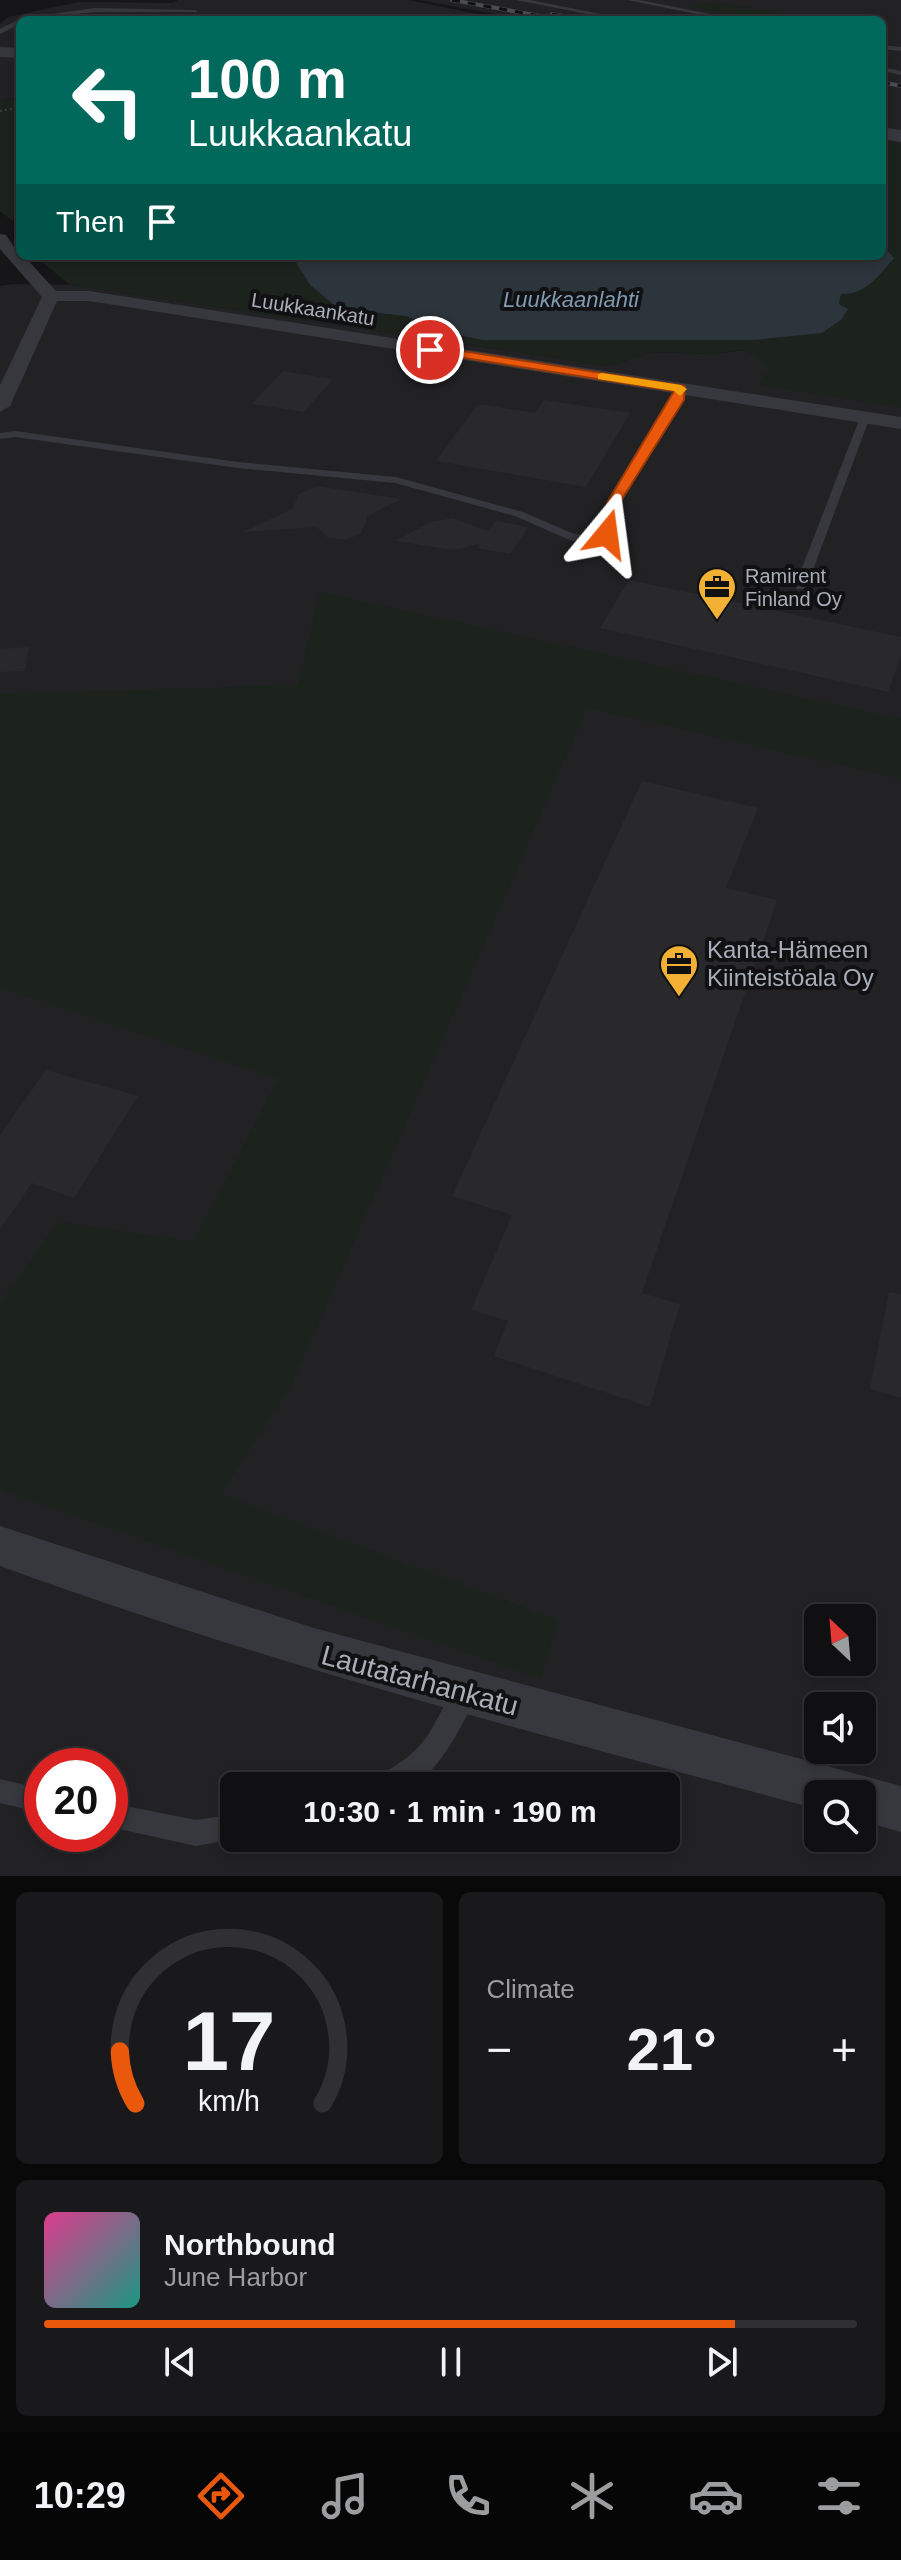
<!DOCTYPE html>
<meta charset="utf-8">
<style>
body{margin:0;font-family:Arial,sans-serif;background:#19191b;color:#f1f3f6;height:100vh;display:flex;flex-direction:column;font-size:30px;white-space:nowrap}
*{box-sizing:border-box;margin:0}
p{font-size:26px;color:#9c9d9f}
.icon{flex:none;width:44px;height:44px;fill:none;stroke:currentColor;stroke-width:2;stroke-linecap:round;stroke-linejoin:round}
.map{position:relative;height:1876px;overflow:hidden}
.details{display:flex;flex-direction:column;gap:16px;padding:16px;background:#09090a;flex:1}
.details>*{flex:none}
.banner{position:absolute;left:16px;top:16px;width:870px;height:244px;border-radius:12px;box-shadow:0 4px 12px #0003,0 0 0 2px #303032;background:#00695c;color:#fff;overflow:hidden}
.needle{width:52px;rotate:334deg}
.fabs{position:absolute;left:804px;top:1604px;display:grid;gap:16px}
.fabs a{display:grid;place-items:center;width:72px;height:72px;border-radius:12px;background:#101012;box-shadow:0 4px 12px #0003,0 0 0 2px #303032;font-size:40px}
.speed{position:absolute;left:24px;top:1748px;display:flex;gap:16px;font-size:40px;font-weight:700;text-align:center}
.speed>*{display:grid;place-content:center;width:104px;height:104px;border-radius:50%;background:#101012;box-shadow:0 4px 12px #0003,0 0 0 2px #303032;line-height:1}
.speed .limit{border:12px solid #d22;background:#fff;color:#111}
.pin{position:absolute;display:grid;place-items:center;width:68px;height:68px;color:#fff;margin:-34px;border:4px solid #fff;border-radius:50%;box-shadow:0 2px 8px #0007}
.me{position:absolute;width:88px;margin:-44px;rotate:16deg;stroke-linejoin:round;filter:drop-shadow(0 0 6px #0008)}
.turn{display:flex;align-items:center;gap:28px;height:168px;padding:0 40px;font-size:36px}
.turn .icon{width:104px;height:104px;stroke-width:2.5}
.turn b{display:block;font-size:56px;line-height:68px}
.then{display:flex;align-items:center;height:76px;padding:0 40px;background:#0003;gap:16px;font-size:30px}
.big{font-size:60px;font-weight:700;line-height:1.1}
.details .widget{flex:1;display:flex;flex-direction:column;justify-content:center;gap:12px;min-width:0;padding:0 28px;border-radius:12px;background:#19191b}
.details .dial{align-items:center;gap:0}
.dial svg{height:208px;overflow:visible;fill:none;stroke:#303032;stroke-width:7;stroke-linecap:round;text-anchor:middle}
.dial text{fill:#f1f3f6;stroke:none}
.song{display:flex;align-items:center;gap:24px}
.cover{width:96px;height:96px;border-radius:12px;background:linear-gradient(135deg,hsl(330 70% 55%),hsl(170 70% 35%))}
.played{height:8px;border-radius:4px;background:linear-gradient(90deg,#ea580c 85%,#303032 85%)}
.keys{display:flex;justify-content:space-around;direction:ltr}
.heat{display:flex;justify-content:space-between;align-items:center;font-size:44px;direction:ltr}
.details .tiles{flex:1;display:grid;gap:16px;grid-template-columns:1fr 1fr}
.widget:last-child{grid-column:span 2}
.trip{position:absolute;left:220px;top:1772px;width:460px;height:80px;border-radius:12px;background:#101012;box-shadow:0 4px 12px #0003,0 0 0 2px #303032;font-weight:700;line-height:80px;text-align:center}
.menu{display:flex;height:128px;justify-content:space-around;align-items:center;background:#060607;color:#9c9d9f}
.menu .icon{width:56px;height:56px}
.menu .selected{color:#ea580c}
.menu b{font-size:36px;color:#f1f3f6}
.map>svg:first-child{display:block}
</style>
<div class="map">
<svg width="901" height="1876" viewBox="0 0 901 1876">
<rect width="100%" height="100%" fill="#161618"/>
<path fill="#222225" fill-rule="evenodd" d="M178,0H408L483,15L471,20H20V97L0,100V24L8,17L79,2L173,3Z
M419,0H901V144L882,141V20H527Z
M13,284L70,285L609,366L652,352L712,354L834,339L901,292V1876H0V286ZM818,1618H862V1662H818ZM818,1706H862V1750H818ZM42,1766H110V1834H42ZM234,1786H666V1838H234ZM818,1794H862V1838H818Z"/>
<path fill="#1c231d" d="M715,1L726,3L819,20H759L688,6Z
M20,97V144L14,150C27,166 23,204 12,221L0,211V100Z
M882,141L901,144V408L758,385L768,369L762,361L743,350L712,354L652,352L609,366L70,285L35,256H292L310,285L339,309L406,316L443,332L482,340L655,338L847,309L839,304L841,294L894,258L882,245Z
M320,592L901,719V779L587,708L290,1388L221,1494L558,1620L540,1679L0,1490V1304L58,1221L193,1242L278,1079L0,988V694L298,685Z"/>
<path fill="#2c353c" d="M882,245L894,258C879,275 866,295 841,294L839,304L848,309L842,319L822,333L753,340H482L443,332L406,316L339,309L310,285L292,256H882Z"/>
<path fill="#29292c" d="M283,371L333,379L304,412L252,404Z
M544,400L630,413L586,487L436,461L478,404L535,413Z
M318,486L401,499L368,516L361,534L347,539L328,538L317,527L243,532L292,509L300,493Z
M453,518L488,531L496,521L528,527L510,554L477,548L480,544L454,550L395,541L431,522Z
M629,580L901,637V656L888,692L600,628Z
M29,647L25,671L0,672V649Z
M642,781L758,808L726,888L777,900L642,1293L680,1304L650,1407L494,1356L508,1321L471,1310L512,1215L452,1196Z
M46,1070L138,1096L74,1198L32,1183L0,1230V1135Z
M889,1292L901,1294V1398L870,1389Z"/>
<g fill="none" stroke-linecap="round" stroke-linejoin="round">
<path stroke="#3d3f44" stroke-width="2" stroke-dasharray="2 3" stroke-linecap="butt" d="M0,111L20,107"/>
<path fill="#37383d" fill-rule="evenodd" d="M516,0H530L631,20H617Z
M627,0H640L740,20H726Z
M95,8L195,10L198,12H95L20,20V24L0,34V29L22,18Z
M882,45L901,47V51L882,49Z
M882,67L901,71V75L882,71Z
M681,386L686,389L683,400L621,501L613,534L597,543L572,541L515,516L395,483L238,468L15,437L0,439V433L15,431L238,462L396,477L523,512L574,534L595,535L602,532L609,501L673,400L676,389Z
M861,415L870,417L807,586L805,589H797L795,586Z
M465,1681L473,1685L477,1693C467,1718 437,1777 410,1786C399,1789 382,1786 371,1786L374,1777C395,1768 412,1756 425,1739C437,1724 450,1687 465,1681Z
M0,1779L42,1789V1813L0,1803Z
M110,1803L196,1820L234,1814V1838H238L196,1846L110,1827Z"/>
<path fill="#37383d" fill-rule="evenodd" d="M0,234L6,235L20,256H24L56,291H89L901,417V429L89,301H57L10,406L0,412V385L42,297L0,249Z
M0,1526L314,1628L901,1786V1832L862,1821V1794H818V1809C543,1736 268,1664 0,1566Z"/>
<path fill="#37383d" fill-rule="evenodd" d="M0,47L20,48V58L0,57Z
M882,127L901,130V142L882,139Z"/>
<g stroke="#4a4c52" stroke-width="4">
<path id="rail" d="M452,0L562,20
M552,14L583,20
M882,82L901,86"/>
</g>
<use href="#rail" stroke="#111113" stroke-width="3" stroke-dasharray="8" stroke-linecap="butt"/>
</g>
<path fill="#ea580c" stroke="#983908" stroke-width="2" d="M430,346L685,386L684,400L621,501L612,537L600,534L608,501L674,391L426,352Z"/>
<path fill="#f59e0b" d="M602,373L681,385L687,389L680,396L674,391L598,379V374Z"/>
<defs>
<g id="office-pin" transform="scale(2)"><path d="M0 17L-7.5 6A9.5 9.5 0 1 1 7.5 6Z" fill="#f2b134" stroke="#111113"/><path d="M-6-3h4V-5.5h4V-3h4V5H-6ZM-1-4.5V-3h2v-1.5ZM-6 0V1H6V0Z" fill="#111"/></g>
</defs>
<g fill-rule="evenodd">
<use href="#office-pin" x="717" y="587"/>
<use href="#office-pin" x="679" y="964"/>
</g>
<g text-anchor="middle" stroke-width="8" stroke-linejoin="round" paint-order="stroke">
<g font-size="20" fill="#a8adb8" stroke="#111113">
<text transform="translate(313 309) rotate(9)" y="7">Luukkaankatu</text>
</g>
<g font-size="20" fill="#a8adb8" stroke="#111113" text-anchor="start">
<text x="745" y="583">Ramirent<tspan x="745" dy="23">Finland Oy</tspan></text>
</g>
<g font-size="22" font-style="italic" fill="#7f9bb3" stroke="#111113">
<text x="571" y="307">Luukkaanlahti</text>
</g>
<g font-size="24" fill="#a8adb8" stroke="#111113" text-anchor="start">
<text x="707" y="958">Kanta-Hämeen<tspan x="707" dy="28">Kiinteistöala Oy</tspan></text>
</g>
<g font-size="28" fill="#a8adb8" stroke="#111113">
<text transform="translate(420 1680) rotate(15)" y="10">Lautatarhankatu</text>
</g>
</g>
</svg>
<div class="fabs">
<a><svg class="needle" viewBox="-14 -14 28 28"><path d="M0-13l5 13h-10z" fill="#e53935"/><path d="M0 13l5-13h-10z" fill="#9c9d9f"/></svg></a>
<a><svg class="icon" aria-label="sound" viewBox="0 0 24 24"><path d="M4 9h4l5-4v14l-5-4H4zM17 9q2 3 0 6"/></svg></a>
<a><svg class="icon" aria-label="search" viewBox="0 0 24 24"><circle cx="10" cy="10" r="6"/><path d="M15 15l6 6"/></svg></a>
</div>
<div class="speed"><div class="limit">20</div></div>
<div class="pin" style="left:430px;top:350px;background:#d93025"><svg class="icon" aria-label="arrive" viewBox="0 0 24 24"><path d="M6 21V4h12l-3 4 3 4H6"/></svg></div>
<svg class="me" style="left:607px;top:534px" viewBox="-20 -20 40 40"><path d="M0-17L14 15 0 8-14 15z" fill="#ea580c" stroke="#fff" stroke-width="4"/></svg>
<div class="trip">10:30 · 1 min · 190 m</div>
<div class="banner">
<div class="turn"><svg class="icon" aria-label="left" viewBox="0 0 24 24"><path d="M17 20v-9H6M10 6l-5 5 5 5"/></svg><div><b>100 m</b>Luukkaankatu</div></div>
<div class="then">Then<svg class="icon" aria-label="arrive" viewBox="0 0 24 24"><path d="M6 21V4h12l-3 4 3 4H6"/></svg></div>
</div>
</div>
<section class="details">
<div class="tiles">
<div class="widget dial"><svg viewBox="0 0 100 80">
<path d="M14 69A42 42 0 1 1 86 69"/>
<path d="M14 69A42 42 0 0 1 8 49" stroke="#ea580c"/>
<text x="50" y="56" font-size="32" font-weight="700">17</text>
<text x="50" y="72" font-size="11">km/h</text>
</svg></div>
<div class="widget"><p>Climate</p>
<div class="heat"><a>−</a><b class="big">21°</b><a>+</a></div>
</div>
<div class="widget">
<div class="song"><i class="cover"></i><div><b>Northbound</b><p>June Harbor</p></div></div>
<div class="played"></div>
<div class="keys"><svg class="icon" aria-label="previous" viewBox="0 0 24 24"><path d="M18 5L8 12l10 7zM5 5v14"/></svg><svg class="icon" aria-label="pause" viewBox="0 0 24 24"><path d="M8 5v14M16 5v14"/></svg><svg class="icon" aria-label="next" viewBox="0 0 24 24"><path d="M6 5l10 7-10 7zM19 5v14"/></svg></div>
</div>
</div>
</section>
<nav class="menu">
<b>10:29</b>
<svg class="icon selected" aria-label="directions" viewBox="0 0 24 24"><path d="M12 3l9 9-9 9-9-9zM9 14v-3h6M13 9l2 2-2 2"/></svg>
<svg class="icon" aria-label="music" viewBox="0 0 24 24"><path d="M9 18V5l10-2v13"/><circle cx="6" cy="18" r="3"/><circle cx="16" cy="16" r="3"/></svg>
<svg class="icon" aria-label="phone" viewBox="0 0 24 24"><path d="M5 4h4l2 5-3 2q2 4 5 5l2-3 5 2v4C11 20 4 13 5 4z"/></svg>
<svg class="icon" aria-label="climate" viewBox="0 0 24 24"><path d="M12 3v18M4 7l16 10M4 17L20 7"/></svg>
<svg class="icon" aria-label="car" viewBox="0 0 24 24"><path d="M5 17H2v-5l4-1 3-4h7l3 4 3 1v5h-3M9 17h6M6 11h13"/><circle cx="7" cy="17" r="2"/><circle cx="17" cy="17" r="2"/></svg>
<svg class="icon" aria-label="filters" viewBox="0 0 24 24"><path d="M4 7h16M4 17h16"/><circle cx="9" cy="7" r="2"/><circle cx="15" cy="17" r="2"/></svg>
</nav>
